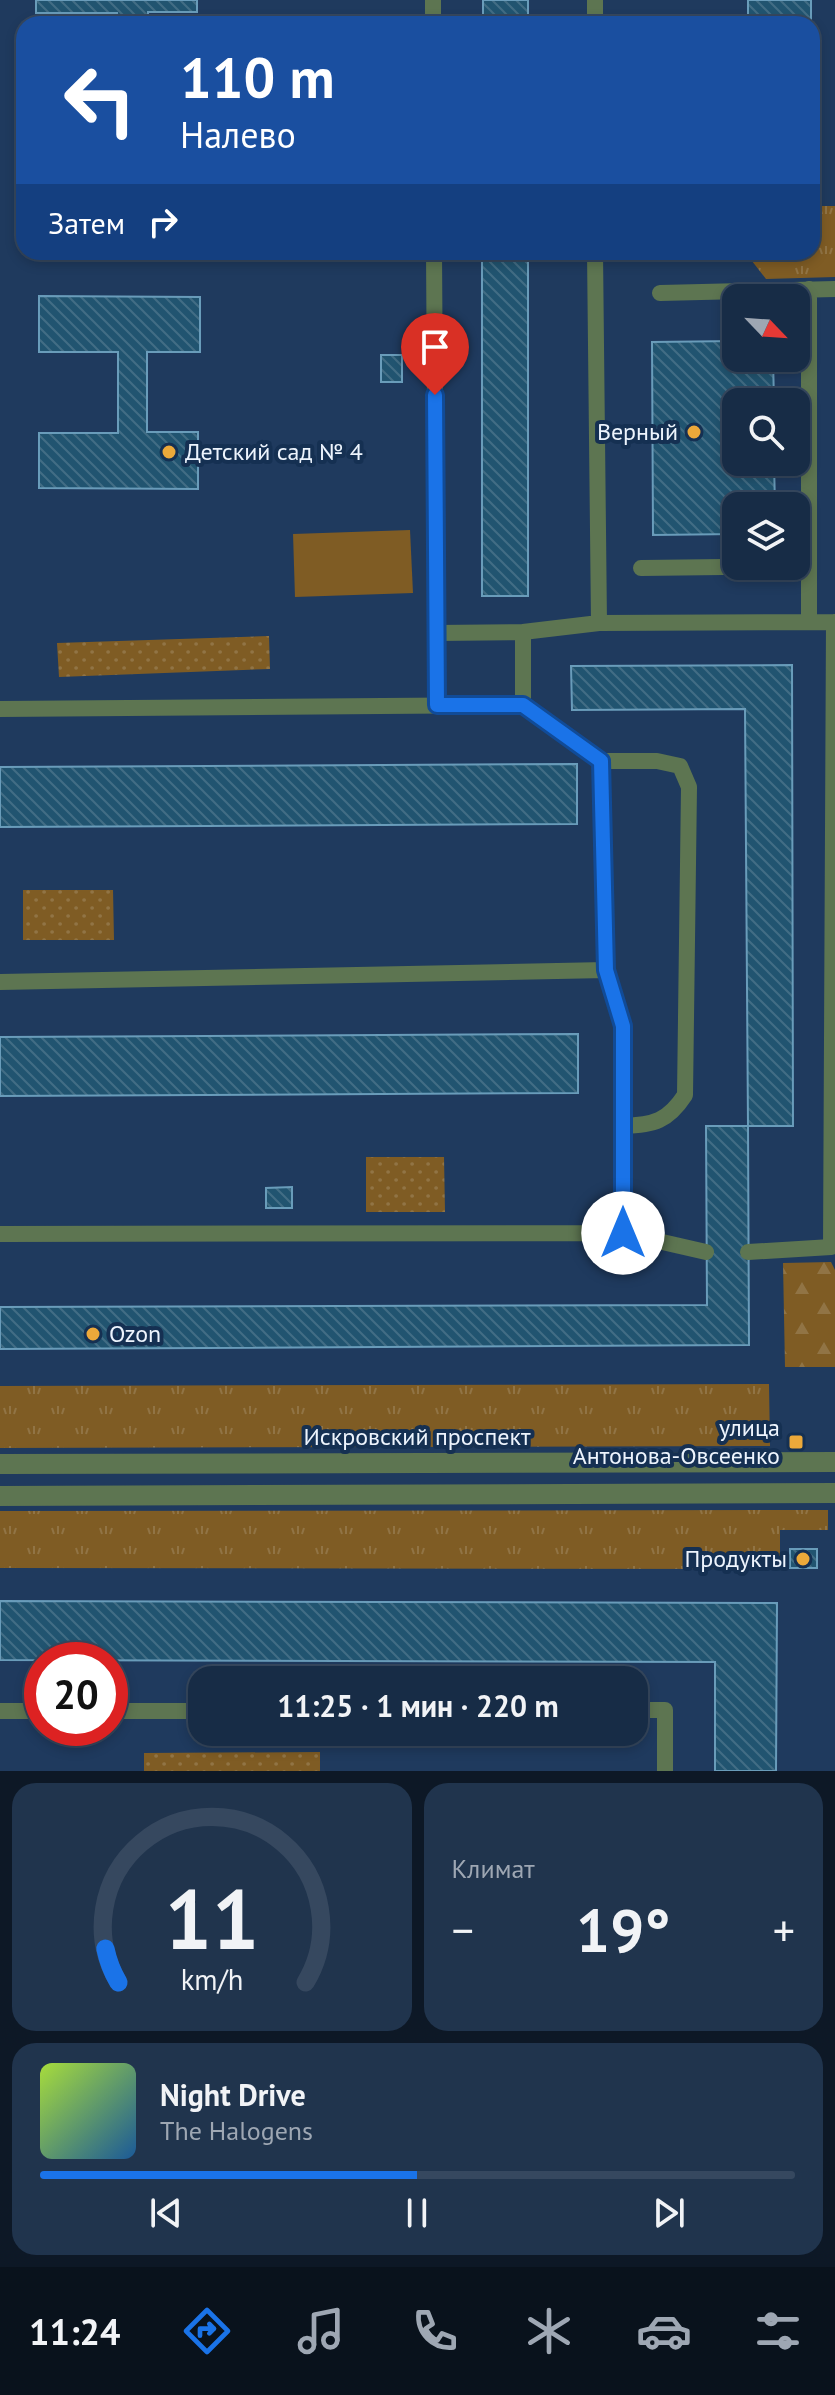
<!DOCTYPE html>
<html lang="ru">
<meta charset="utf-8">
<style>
body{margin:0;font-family:"PT Sans",sans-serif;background:#20344d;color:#f1f3f6;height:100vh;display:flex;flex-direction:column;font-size:30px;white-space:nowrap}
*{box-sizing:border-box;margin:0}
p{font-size:26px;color:#9ea7b3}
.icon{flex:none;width:44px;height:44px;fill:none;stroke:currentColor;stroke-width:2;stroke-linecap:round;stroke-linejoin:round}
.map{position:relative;height:1771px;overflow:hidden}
.details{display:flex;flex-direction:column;gap:12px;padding:12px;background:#0d1826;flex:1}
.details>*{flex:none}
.banner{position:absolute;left:16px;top:16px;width:804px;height:244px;border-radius:24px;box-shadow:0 4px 12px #0003,0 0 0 2px #36485f;background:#1a4fa0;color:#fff;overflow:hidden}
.needle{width:52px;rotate:115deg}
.tools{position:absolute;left:722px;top:284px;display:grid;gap:16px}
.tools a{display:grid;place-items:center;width:88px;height:88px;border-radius:16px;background:#172c46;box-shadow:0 4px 12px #0003,0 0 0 2px #36485f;font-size:40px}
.speed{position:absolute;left:24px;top:1642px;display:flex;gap:16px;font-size:40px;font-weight:700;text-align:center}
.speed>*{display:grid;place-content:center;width:104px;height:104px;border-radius:50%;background:#172c46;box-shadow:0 4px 12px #0003,0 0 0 2px #36485f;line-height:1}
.speed .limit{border:12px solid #d22;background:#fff;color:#111}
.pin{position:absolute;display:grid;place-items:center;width:68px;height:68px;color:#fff;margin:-82px -34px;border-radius:50% 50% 50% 0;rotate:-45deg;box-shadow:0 0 8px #0007}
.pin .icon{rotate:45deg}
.me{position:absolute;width:88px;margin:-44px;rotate:0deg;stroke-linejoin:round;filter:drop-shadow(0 0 6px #0008)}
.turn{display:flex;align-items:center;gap:28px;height:168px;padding:0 32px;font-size:36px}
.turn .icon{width:104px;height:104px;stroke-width:2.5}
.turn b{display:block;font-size:56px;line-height:68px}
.then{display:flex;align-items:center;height:76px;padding:0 32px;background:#0003;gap:16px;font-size:30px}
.big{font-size:60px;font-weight:700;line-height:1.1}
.details .widget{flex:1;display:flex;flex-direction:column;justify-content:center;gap:12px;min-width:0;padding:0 28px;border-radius:24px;background:#20344d}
.details .dial{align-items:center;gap:0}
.dial svg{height:208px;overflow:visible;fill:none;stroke:#36485f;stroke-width:7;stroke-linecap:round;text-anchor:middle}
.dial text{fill:#f1f3f6;stroke:none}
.song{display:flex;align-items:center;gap:24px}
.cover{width:96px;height:96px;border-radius:12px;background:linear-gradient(135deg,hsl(80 70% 55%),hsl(210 70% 35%))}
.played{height:8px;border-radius:4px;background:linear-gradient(90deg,#1a73e8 50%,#36485f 50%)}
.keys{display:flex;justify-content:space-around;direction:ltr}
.heat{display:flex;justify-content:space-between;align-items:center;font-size:44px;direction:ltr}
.details .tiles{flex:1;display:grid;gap:12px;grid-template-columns:1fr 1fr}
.widget:last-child{grid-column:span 2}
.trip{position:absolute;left:188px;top:1666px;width:460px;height:80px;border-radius:24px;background:#172c46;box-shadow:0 4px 12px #0003,0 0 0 2px #36485f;font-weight:700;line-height:80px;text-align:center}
.dock{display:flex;height:128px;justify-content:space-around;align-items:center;background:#09121c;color:#9ea7b3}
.dock .icon{width:56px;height:56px}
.dock .current{color:#1a73e8}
.dock b{font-size:36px;color:#f1f3f6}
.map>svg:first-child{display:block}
</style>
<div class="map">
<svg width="835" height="1771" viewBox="0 0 835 1771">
<defs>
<pattern id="grass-tufts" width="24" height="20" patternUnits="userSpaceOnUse" patternTransform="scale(2)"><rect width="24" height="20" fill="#7f5c24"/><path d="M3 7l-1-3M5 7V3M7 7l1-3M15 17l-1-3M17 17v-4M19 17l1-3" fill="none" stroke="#917445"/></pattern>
<pattern id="forest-firs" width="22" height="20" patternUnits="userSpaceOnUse" patternTransform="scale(2)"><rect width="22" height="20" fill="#7f5c24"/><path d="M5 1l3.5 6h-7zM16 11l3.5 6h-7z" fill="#917445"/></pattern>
<pattern id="park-dots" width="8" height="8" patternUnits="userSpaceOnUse" patternTransform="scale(2)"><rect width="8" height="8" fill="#7f5c24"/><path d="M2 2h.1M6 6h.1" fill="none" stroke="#917445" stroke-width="1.8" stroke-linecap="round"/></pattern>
<pattern id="building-back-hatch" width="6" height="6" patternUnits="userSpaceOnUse" patternTransform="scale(2)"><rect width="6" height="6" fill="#215470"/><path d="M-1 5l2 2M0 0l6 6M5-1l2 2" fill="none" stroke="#426d85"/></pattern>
</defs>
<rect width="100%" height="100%" fill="#1f3a5e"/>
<path fill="url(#grass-tufts)" d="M812,206H835V277L766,279L745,252H812Z
M769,1384L770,1446L0,1448V1386Z
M828,1510V1530H780V1569L0,1568V1511Z"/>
<path fill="url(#forest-firs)" d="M831,1262L835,1270V1367H785L783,1263Z"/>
<path fill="url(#park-dots)" d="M269,636L270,669L59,677L57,643Z
M23,890H113L114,940H23Z
M366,1157H444L445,1212H366Z
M320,1752V1771H144V1753Z"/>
<path fill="#7f5c24" d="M410,530L413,593L295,597L293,534Z"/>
<path fill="url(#building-back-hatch)" stroke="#699cba" stroke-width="2" d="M36,0H197V12H148V24H117V13H36Z
M483,0H528V24H483Z
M748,0H811V24H748Z
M626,17H659V24H627Z
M482,252H528V596H482Z
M39,296L200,297V352H147V432H198V489L39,488V433H118V352H39Z
M736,341V358H773L774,402H736V462H774L775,506H736V534L653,535L652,342Z
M381,355H402V382H381Z
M792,665L793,1126H748L745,709L572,710L571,666Z
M577,764V824L0,827V767Z
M578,1034V1093L0,1096V1037Z
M706,1126H748L749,1345L0,1349V1307L707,1305Z
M292,1187V1208H266V1188Z
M790,1549H817V1568H790Z
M0,1601L777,1603L776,1771H715V1662L0,1660Z"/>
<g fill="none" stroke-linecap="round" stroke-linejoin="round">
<path stroke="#5d7551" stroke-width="16" d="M433,0V24
M595,24V0
M434,252L437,705
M595,252L599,623L835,622
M660,293L835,289
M641,568L809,566
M809,622V289
M834,622L831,1247L835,1246
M523,632L599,623
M436,633L523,632V705
M0,709L523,705L601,761L606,970L623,1026V1233
M601,761H657L680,766L689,787L685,1095C668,1121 654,1125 623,1126
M0,982L606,970
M0,1234L623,1233L706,1252
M748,1252L831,1247
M634,1710H665V1771
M0,1711H42
M110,1711H202"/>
<path stroke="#5d7551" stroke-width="20" d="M0,1464L835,1462
M0,1496L835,1493"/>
</g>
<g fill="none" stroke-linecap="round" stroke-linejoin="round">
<g stroke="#114b97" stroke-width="20">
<path id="route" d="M435,395L437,705H523L601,761L606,970L623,1026V1233"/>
</g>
<use href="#route" stroke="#1a73e8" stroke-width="14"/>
</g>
<g fill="#eca93a" stroke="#153052" stroke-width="3">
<circle cx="694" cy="432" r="8"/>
<circle cx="169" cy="452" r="8"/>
<circle cx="93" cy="1334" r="8"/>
<rect x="788" y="1434" width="16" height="16" rx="4"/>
<circle cx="803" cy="1559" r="8"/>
</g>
<g text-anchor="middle" stroke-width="8" stroke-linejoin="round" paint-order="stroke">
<g font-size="24" fill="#edf4fd" stroke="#153052" text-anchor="end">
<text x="678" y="440">Верный</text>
<text x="185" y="460" text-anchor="start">Детский сад № 4</text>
<text x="109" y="1342" text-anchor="start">Ozon</text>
<text x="780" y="1436">улица<tspan x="780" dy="28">Антонова-Овсеенко</tspan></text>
<text x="787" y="1567">Продукты</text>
</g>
<g font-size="24" fill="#edf4fd" stroke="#153052">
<text x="417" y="1445">Искровский проспект</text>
</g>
</g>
</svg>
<div class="tools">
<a><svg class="needle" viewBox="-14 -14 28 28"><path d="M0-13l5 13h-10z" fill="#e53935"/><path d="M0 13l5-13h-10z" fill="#9ea7b3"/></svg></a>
<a><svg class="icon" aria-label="search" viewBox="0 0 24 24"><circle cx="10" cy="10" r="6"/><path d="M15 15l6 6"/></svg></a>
<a><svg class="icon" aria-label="layers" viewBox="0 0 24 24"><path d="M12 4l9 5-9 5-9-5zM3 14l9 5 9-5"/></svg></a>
</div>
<div class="speed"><div class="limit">20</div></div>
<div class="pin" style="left:435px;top:395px;background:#d93025"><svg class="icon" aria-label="arrive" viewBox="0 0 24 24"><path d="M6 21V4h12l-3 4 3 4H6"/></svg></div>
<svg class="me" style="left:623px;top:1233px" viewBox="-20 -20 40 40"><circle r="19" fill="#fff"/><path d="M0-13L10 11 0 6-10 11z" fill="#1a73e8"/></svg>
<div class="trip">11:25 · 1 мин · 220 m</div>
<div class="banner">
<div class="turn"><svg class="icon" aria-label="left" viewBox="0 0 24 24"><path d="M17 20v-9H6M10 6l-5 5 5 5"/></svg><div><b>110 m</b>Налево</div></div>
<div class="then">Затем<svg class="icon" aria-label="right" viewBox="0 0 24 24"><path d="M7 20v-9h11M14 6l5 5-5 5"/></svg></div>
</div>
</div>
<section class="details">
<div class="tiles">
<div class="widget dial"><svg viewBox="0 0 100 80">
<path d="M14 69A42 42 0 1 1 86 69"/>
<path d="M14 69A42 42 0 0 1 9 56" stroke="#1a73e8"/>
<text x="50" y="56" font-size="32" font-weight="700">11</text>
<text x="50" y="72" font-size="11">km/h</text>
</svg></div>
<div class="widget"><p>Климат</p>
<div class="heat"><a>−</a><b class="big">19°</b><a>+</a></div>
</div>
<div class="widget">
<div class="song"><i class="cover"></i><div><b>Night Drive</b><p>The Halogens</p></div></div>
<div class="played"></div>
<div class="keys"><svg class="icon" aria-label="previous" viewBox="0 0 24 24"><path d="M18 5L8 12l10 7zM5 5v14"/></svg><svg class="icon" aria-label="pause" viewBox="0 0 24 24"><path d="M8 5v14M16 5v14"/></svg><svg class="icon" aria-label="next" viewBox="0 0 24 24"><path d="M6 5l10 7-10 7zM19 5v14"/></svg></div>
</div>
</div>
</section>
<nav class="dock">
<b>11:24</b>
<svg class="icon current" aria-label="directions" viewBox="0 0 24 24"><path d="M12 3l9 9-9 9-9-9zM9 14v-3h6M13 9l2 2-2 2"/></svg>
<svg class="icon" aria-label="music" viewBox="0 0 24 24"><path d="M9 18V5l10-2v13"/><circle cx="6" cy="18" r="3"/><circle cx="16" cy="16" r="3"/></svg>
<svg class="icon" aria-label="phone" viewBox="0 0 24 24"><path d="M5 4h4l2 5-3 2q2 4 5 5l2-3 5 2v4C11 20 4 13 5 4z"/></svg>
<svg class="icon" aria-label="climate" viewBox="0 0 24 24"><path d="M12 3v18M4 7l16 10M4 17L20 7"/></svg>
<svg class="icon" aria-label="car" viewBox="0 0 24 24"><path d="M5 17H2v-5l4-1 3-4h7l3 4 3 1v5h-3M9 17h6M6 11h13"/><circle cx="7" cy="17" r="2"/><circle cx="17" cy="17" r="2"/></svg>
<svg class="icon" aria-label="filters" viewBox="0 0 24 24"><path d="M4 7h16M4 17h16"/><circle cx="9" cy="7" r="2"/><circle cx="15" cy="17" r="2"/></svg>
</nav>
